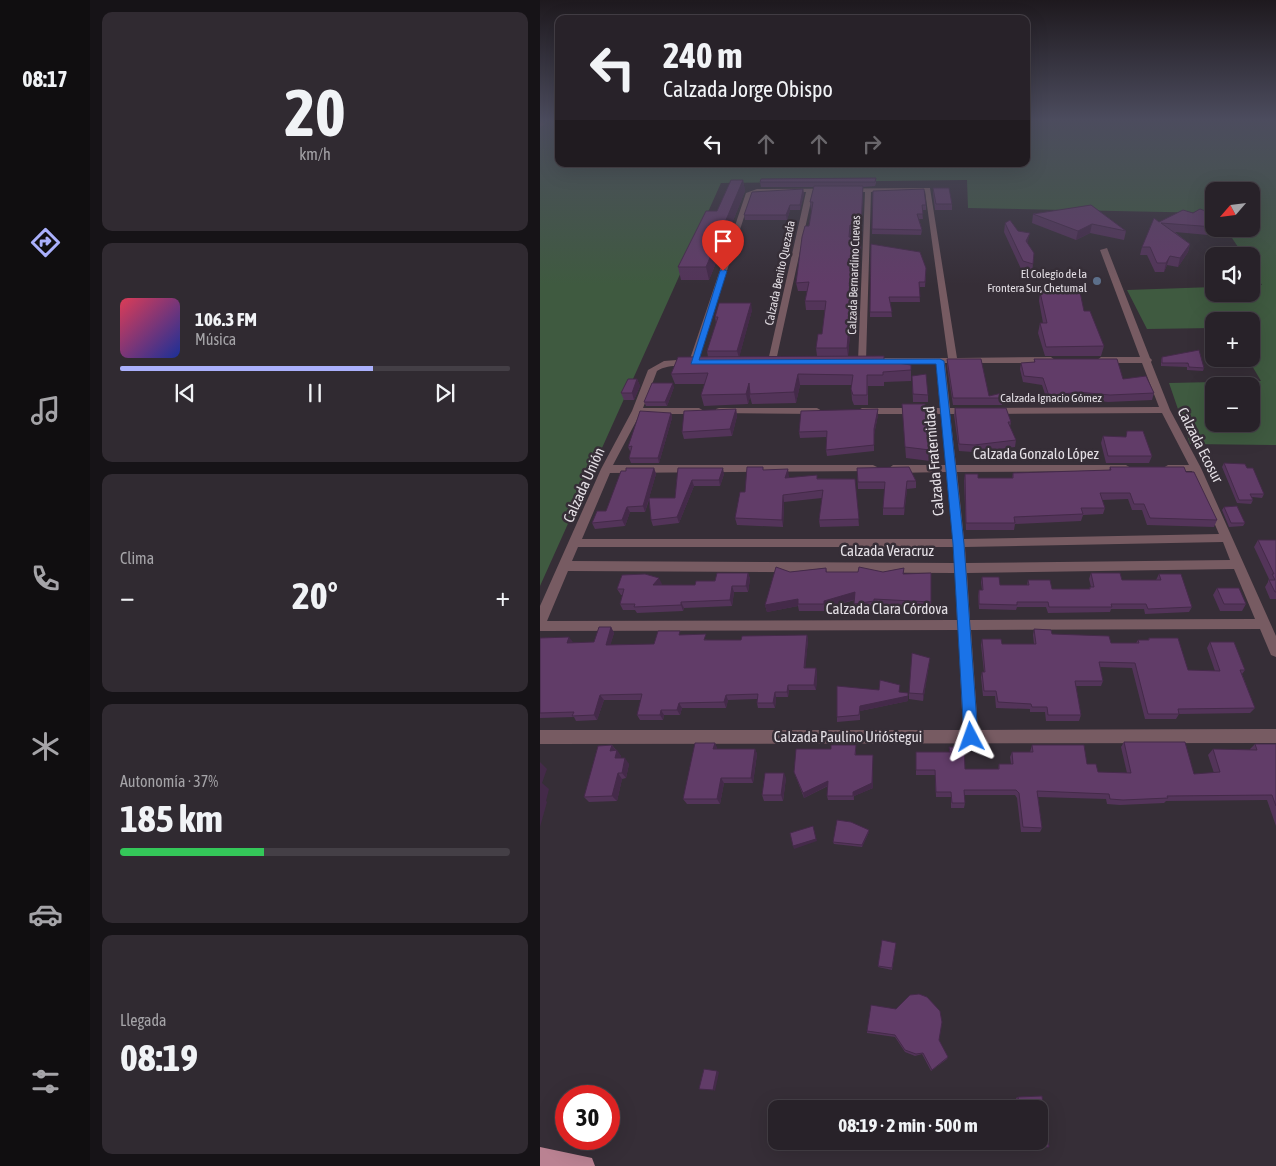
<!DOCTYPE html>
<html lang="es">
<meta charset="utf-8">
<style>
body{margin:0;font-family:"Asap Condensed",sans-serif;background:#302a31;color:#f1f3f6;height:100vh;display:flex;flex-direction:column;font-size:19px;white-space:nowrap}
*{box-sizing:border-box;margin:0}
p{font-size:16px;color:#a5a4a8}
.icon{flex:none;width:28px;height:28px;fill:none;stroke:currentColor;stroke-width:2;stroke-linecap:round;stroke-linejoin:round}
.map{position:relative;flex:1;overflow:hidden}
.sheet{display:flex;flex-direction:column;gap:12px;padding:12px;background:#161317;width:450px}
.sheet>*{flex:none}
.banner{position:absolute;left:15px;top:15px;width:475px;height:152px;border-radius:10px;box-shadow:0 5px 20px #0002,0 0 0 1px #443f46;background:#282229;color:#f1f3f6;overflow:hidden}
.needle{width:32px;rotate:242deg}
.buttons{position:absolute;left:665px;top:182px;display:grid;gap:10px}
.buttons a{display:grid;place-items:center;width:55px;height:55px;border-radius:10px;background:#282229;box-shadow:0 5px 20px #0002,0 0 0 1px #443f46;font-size:25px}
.speed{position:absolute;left:15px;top:1085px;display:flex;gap:10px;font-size:25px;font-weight:700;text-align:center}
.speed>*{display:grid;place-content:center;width:65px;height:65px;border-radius:50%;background:#282229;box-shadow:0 5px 20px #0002,0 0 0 1px #443f46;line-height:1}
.speed .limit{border:8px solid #d22;background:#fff;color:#111}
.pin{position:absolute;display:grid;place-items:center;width:42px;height:42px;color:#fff;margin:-51px -21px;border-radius:50% 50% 50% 0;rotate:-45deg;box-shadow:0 0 5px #0007}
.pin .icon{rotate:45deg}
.me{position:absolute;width:55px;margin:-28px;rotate:356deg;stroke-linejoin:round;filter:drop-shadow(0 0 4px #0008)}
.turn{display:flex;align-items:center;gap:18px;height:105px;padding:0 25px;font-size:22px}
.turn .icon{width:65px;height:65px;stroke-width:2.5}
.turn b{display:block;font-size:35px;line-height:42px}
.lanes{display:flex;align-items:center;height:48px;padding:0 25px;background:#0003;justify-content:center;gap:25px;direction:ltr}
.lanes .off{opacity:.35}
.big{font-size:38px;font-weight:700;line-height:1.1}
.sheet .card{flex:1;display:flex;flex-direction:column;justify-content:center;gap:8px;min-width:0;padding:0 18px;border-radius:10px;background:#302a31}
.sheet .dial{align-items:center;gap:0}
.dial b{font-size:65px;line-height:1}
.song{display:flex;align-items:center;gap:15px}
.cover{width:60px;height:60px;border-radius:8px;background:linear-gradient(135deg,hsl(350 70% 55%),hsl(230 70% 35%))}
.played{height:5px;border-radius:2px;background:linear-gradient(90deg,#aab0fc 65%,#443f46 65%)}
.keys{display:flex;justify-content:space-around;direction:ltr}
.heat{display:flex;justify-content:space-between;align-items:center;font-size:28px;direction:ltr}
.charge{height:8px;border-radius:4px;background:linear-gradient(90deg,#34c759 37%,#443f46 0)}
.trip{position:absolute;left:228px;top:1100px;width:280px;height:50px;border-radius:10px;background:#282229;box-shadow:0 5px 20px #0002,0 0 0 1px #443f46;font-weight:700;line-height:50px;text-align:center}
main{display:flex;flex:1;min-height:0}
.menu{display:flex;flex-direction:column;width:90px;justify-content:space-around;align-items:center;background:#100e10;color:#a5a4a8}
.menu .icon{width:35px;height:35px}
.menu .selected{color:#aab0fc}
.menu b{font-size:22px;color:#f1f3f6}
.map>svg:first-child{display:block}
</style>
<main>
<nav class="menu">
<b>08:17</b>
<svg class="icon selected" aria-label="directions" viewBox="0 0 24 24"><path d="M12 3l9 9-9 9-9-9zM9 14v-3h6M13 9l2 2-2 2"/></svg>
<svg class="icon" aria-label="music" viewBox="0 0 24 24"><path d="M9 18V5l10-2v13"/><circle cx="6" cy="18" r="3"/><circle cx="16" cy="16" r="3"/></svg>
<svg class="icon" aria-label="phone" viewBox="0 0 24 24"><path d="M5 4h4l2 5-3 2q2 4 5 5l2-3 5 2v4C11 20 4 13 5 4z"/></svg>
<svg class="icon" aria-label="climate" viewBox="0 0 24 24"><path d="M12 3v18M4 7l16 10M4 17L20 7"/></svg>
<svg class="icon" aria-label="car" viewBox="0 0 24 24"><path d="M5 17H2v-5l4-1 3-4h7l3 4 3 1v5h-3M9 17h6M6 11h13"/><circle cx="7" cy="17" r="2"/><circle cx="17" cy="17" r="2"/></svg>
<svg class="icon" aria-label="filters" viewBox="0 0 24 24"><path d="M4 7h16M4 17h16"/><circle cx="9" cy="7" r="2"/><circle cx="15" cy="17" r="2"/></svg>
</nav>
<section class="sheet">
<div class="card dial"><b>20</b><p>km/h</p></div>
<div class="card">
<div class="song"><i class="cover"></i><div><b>106.3 FM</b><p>Música</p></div></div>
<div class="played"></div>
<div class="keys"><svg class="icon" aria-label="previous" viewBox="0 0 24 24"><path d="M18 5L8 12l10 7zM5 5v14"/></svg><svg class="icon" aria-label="pause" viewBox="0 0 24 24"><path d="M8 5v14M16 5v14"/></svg><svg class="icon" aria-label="next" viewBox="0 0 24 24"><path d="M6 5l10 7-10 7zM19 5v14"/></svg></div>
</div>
<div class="card"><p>Clima</p>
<div class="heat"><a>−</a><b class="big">20°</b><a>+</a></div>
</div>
<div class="card"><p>Autonomía · 37%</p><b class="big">185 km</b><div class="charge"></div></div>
<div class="card"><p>Llegada</p><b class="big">08:19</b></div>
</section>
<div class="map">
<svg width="736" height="1166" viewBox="0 0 736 1166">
<rect width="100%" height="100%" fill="#362e37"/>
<path fill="#3f5a40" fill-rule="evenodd" d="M0,121H19V164H486V121H736V445L650,444L629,383L721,381L708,359H711V321H674V328L607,329L587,290L674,287V294H711V285H722L711,268V256H704L686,229H711V191H674V213L428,208L427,180L181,183L0,586ZM674,386H711V424H674Z"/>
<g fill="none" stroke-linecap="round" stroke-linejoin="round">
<path fill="#775b62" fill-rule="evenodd" d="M0,123L2,122L5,124L0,127Z
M390,188L417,358L511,357L515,360L511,363H405L410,408H432L437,411L432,414H410L416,465H586L591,468L586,471L417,472L424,539L679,534L652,471H628L623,468L628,465H649L622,413L452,414L447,411L452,408L619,407L602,363H561L557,360L561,357H600L560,250L567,248L610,358L612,360L611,362L630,410L661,468L736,636V657L731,655L720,629L431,630L438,730L736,729V743L0,744V730H423L418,630L0,631V606L61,469L92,411L108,370L124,361L150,359L206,193L217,189ZM385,191L408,358H333L329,361L333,364L396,363L400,408H322L317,411L322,414H401L406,465H353L348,469L353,473L406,472L413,539H42L70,473L337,471L338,469L337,467L333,465H73L100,414H159L164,411L159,408H103L117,371C131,362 148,369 158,362L211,195L218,193L266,192L228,361L232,364L236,361L273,192H325L318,361L322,364L326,361L331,192ZM683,542L690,560L426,563L425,547ZM38,547H413L414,563L32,561ZM694,569L715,619L430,620L427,573ZM28,571L415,573L417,620L7,621Z
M179,408H277L282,411L277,414L176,413V409Z"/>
<path fill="#ba8292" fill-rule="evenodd" d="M0,1147L52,1158L55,1166H0Z"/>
</g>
<path fill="#533459" d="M336,178V183L335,186L323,187L321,233H311L310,237L320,239L321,247L318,318H314L313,323H311L308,356L371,365V381L344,382V386H328V405H314L312,400L311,385H260L256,403L212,404L210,397L208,404L164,406L161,395L165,384H135L131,374L168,357L167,351L176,323L175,317L212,310L199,357L277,356L276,348L282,334L285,310H266L265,301L267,291H258L256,283L272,210H271L270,202L274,187H221L220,182Z
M203,180L205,191L169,280H141L138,267L177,211Z
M393,188L412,204V210H395L393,193Z
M263,189L264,194L260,210H250L247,220H205L204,215Z
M333,191L386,205V210H382L383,219H379L382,230L381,235L332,234Z
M551,205L586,231L584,240L550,233L536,240L492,223L493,214Z
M653,213L674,214V229H685H681L679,236L635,232L650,244L648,252L638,267L627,265L624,272H615L607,255H600L602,247L619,222Z
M465,223L478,231L488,242V244L493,264L492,274L482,271L464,232Z
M331,244L386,273L385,287H379L380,302H350L352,317H330Z
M500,292L544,311L564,346L561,356H505L498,333L500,323H503L499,301Z
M622,357L664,368L663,371L647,370V367L621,366V360Z
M407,359L449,396L463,398L462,405H413L407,366Z
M494,359L583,379L614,393L612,400L568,402L536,398L508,403L502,385L483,382L480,369L481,363L494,362Z
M372,376L388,395V402H373Z
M97,379L100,386L94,400H84L81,393Z
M134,387L127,406H106L104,402Z
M362,404L390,450V461L366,458Z
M415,408L471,422L470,427L476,440L475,447L433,452L419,451L414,415Z
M196,409L197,416L192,436L144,439L142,432Z
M131,413L132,418L119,463H91L89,458L91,451H90L88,447Z
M338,415L334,435V451L287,456L286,450V437L260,438L259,432Z
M587,431L612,456L609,463H566L561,443L563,436L586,437Z
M684,463L707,468L724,494L722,498L712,497L713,500L711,504L697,503L682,467Z
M570,467L646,472L677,520L674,527L607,525L602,510H592L588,499L562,500L565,508L563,514L543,515L541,521L475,524L474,530H426L424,481L425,474L438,478H472L473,473L569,470Z
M114,468L116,474L109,498H135L138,468L184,474L180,486H154L139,523L113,526L111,520L109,500L105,512H90L85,526L55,529L52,523L66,511L86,471Z
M317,468L376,481V488L367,489L364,515H343V508L345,489H318Z
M224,470L249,476V478L315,479L319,526L280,527L279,520L282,498L244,502L243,527L197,525L195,518L205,492Z
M684,507L705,523L703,526L689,527L682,510Z
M718,540H736V599H730L725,587L728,582V581L729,579L714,547Z
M286,568L287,572H343L364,568V574L391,573V609L334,606V608L315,611V600L285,608V611H259L258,606L227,612L225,605L250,572Z
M208,573L210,579L208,592H194L192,606L144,608L143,611L97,613L95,610H83L80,604L83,595H81L77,589L122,584L121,585H155Z
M551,573L582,580H616L619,574L652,607L649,612L605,614L604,609H571L570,612L508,613L506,607H477L476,610L439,609L438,596L439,590H442L441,582L442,577L460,585H487L488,580L512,589H549L550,587H551L549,579Z
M677,588L706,604L702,611H680L673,595Z
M71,627L74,633L70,645L114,644L141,635L168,640H201L267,635L268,640L265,668H276L277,674L276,690H249L248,697H236L235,708H218L217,703V699L188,700L186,708H142L140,715H124L123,720H100L97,715L101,700H64L57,720L36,721L34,717L0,718V638L33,643L54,642Z
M494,629L512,634L571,643H596L598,640H608L609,638L648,670L675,671L667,648L670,642L705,670L702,674L715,708L710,713L639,714L636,719H605L592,668L560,667L563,681L561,686H536L541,715L539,721H506L505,712H490V709L456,708L455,696H443L441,677L442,672H444L441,645L442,639L462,644H494L493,635Z
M389,665L383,701L369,699V693Z
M359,692L368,701L320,711V720L297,722V717Z
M584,742L654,774L674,773L668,755L673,749L710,750V749L715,744H736V826L727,800L626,801L624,803L580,805L567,804L566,799L498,797L502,828L500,832H481L477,798L475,795H424L425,803L424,808H411V797H396L395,775H376V752H409V747L425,769H458L459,764H471L470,757L472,752H490L492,745L547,764L558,772L587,773L581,747Z
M175,743L177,749H215L217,754L213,783H184L180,804H147L143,799Z
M72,745L81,756L80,758L89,764L86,778L82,779L77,801L49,802L44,797Z
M316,745V755L333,760V788L314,796V800H288L287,796L288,786L264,798L254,772L291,749Z
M246,778L243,801H224L222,795Z
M329,832L322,847L294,844L293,842Z
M356,943L352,970L338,967V966Z
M327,1031L399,1040L408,1057L407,1059L391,1071L382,1054L375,1056L365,1052L355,1037L327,1033Z
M502,1096L509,1147L482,1148L481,1141H499V1109H477L476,1098L478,1097Z"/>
<path fill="#442a49" d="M203,180L205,191L169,280L166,267Z
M323,186V194L321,233V225Z
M263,189L264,194L260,210V205Z
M250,205V210L247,220L246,215Z
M552,224L550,233L536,240L538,231Z
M490,233L488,242L485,251L486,241Z
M320,239L321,247L318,318L317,309Z
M650,244L648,252L638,267L640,258Z
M630,256L627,265L624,272L626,263Z
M211,303L212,310L199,358L197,351Z
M310,314L311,323L308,357L307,348Z
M258,374L260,385L256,403L254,392Z
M97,379L100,386L94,400L92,393Z
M133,383L134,387L127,406L125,402Z
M209,383L210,397L208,404L206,394Z
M538,392L536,398L508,403L509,396Z
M196,409L197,416L192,436L190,429Z
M338,409V415L334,435V451V429Z
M131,413L132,418L119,463L118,458Z
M114,468L116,474L105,512L103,506Z
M183,468L184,474L180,486L179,480Z
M248,469L249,476L247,485L245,478Z
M152,480L154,486L139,523L137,517Z
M367,481V489L364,515V508Z
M243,495L244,502L243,527L242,520Z
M87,507L90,512L85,526L82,520Z
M208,573L210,579L208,592L206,586Z
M119,578L122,584L116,592L113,585Z
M192,586L194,592L192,606L190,600Z
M315,592L316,599L285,608V611L284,601Z
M258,599V606L227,612L225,605Z
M141,602L144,608L143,611L141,605Z
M71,627L74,633L69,650L66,645Z
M267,635L268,640L265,674L264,668Z
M29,637L33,642L27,643Z
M390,658L389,665L383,701V694Z
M276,668L277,674L276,690L274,685Z
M248,685L249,690L248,697L247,692Z
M235,692L236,697L235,708L233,703Z
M60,695L64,700L57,720L54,715Z
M186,695L188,700L186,708L184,702Z
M368,696V701L320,711V720V706Z
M139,703L142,708L140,715L137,710Z
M121,710L124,715L123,720L120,715Z
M175,743L177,748L176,754L173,749Z
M72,745L76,751H70Z
M215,749L217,754L213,783L211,778Z
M77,750L81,756L79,764L75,758Z
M333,755V788L314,796V800L313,792Z
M85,758L89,764L86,778L82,773Z
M0,762L7,769L2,783L9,789L6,801L7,802L0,827Z
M78,773L82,779L77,801L72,796Z
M244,773L246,778L243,801L241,795Z
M181,778L184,783L180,804L177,799Z
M288,781L289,785L264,798L263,793Z
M273,826L277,841L254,849L253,846Z
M329,830V832L322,847V845Z
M177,1071L179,1072L175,1091L173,1090Z"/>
<path fill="#613c68" stroke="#442a49" d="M336,178L335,182H220L221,179Z
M191,180H203L166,267H138L166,211H177Z
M274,186H323L321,225H310L309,237L320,239L317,309H313V314H310L307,348H276L278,334H282L286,301H265L269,282L256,283L262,237L265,226H269L273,202H270Z
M393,188H409L412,204H396Z
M263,189L260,205H250L246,215H204L212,192Z
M384,189L386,205H382L383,214H377L382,230L332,229L333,191Z
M551,205L586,231L552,224L538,231L493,214Z
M660,209L674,214V227L621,223L650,244L640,258L630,256L626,263H617L610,247H602L614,218L619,222L643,210L653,213Z
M470,220L478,231L490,233L486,241L494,253L493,264L483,261L465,223Z
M331,244L380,252L386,268L385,282H379L380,297H349L352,312H330Z
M500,292H540L544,311H550L564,346L506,347L500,323H507Z
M179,303H211L197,351H167L178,317H175Z
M659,350L664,368L649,367L648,363H622V357Z
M344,356V361L371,365V370L343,372V375H327V395H313L311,389L313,375L258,374L254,392L210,394L209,383L206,394L161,395L168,373L131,374L138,357Z
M407,359H441L449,396L462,393L463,398H413Z
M494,359H577L583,379L606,376L614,393L570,395L538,392L509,396L503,378L484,376L481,363L495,362Z
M386,374L388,395L373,394L372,376Z
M88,379H97L92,393H81Z
M112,383H133L125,402H104Z
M362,404H385L390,450L365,447Z
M415,408H466L471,422H468L476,440L434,445L419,444Z
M196,409L190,429L142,432L144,411Z
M338,409L334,429V445L286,450L287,431L259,432L261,411Z
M100,411L131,413L118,458H89L92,446L88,447Z
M587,431H603L612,456H568L563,436L586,437Z
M684,463L705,464L707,468H713L724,494H710L713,500H699Z
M207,467H223V470L248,469L245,478L277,475V479H315L319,519L279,520L283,490L243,495L242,520L195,518L200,492H205Z
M369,467L376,481H367L364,508H343L345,482H318L317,468Z
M570,467H644L646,472H654L677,520L610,518L604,504H594L590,493H560L565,508H541L543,514L474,517L475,523H426L425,474H438V478H473V473L571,470Z
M86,468H114L103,506L87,507L82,520L52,523L57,511H66L81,471H86Z
M138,468H183L179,480H152L137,517L111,520L109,498H135Z
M697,506L705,523H691L684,507Z
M718,540H736V592H735L729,580H735L732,574H734Z
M236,567L250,572L286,568V572H318L319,567L343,572L364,568L363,574L391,573V602L334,599V601L314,604L315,592L284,601V604H258V599L225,605Z
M177,573H208L206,586H192L190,600L141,602V605L94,607L95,604H80L84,589H77L82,575L105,574L119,578L113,585H155L156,581H175Z
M551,573H580L582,580H621L619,574H641L652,607L608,609L606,604H571L572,607H509L508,602H477V605L439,604V590H443L442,577H459L460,585H489L488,580H510L512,589H550V587H554Z
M677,588H699L706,604H684Z
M59,627H71L66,645L114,644L118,631H140L139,635L166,634L164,640H201L202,636L267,635L264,668H276L274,685H248L247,692H235L233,703H217L218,694L186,695L184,702L139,703L137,710H121L120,715H97L102,694L60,695L54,715L32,716L34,712L0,713V638L29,637L27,643L54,642Z
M494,629L511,630L512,634L569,636L571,643H599L598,640H609V638H638L648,670L680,671L670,642H694L705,670H700L715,708L638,709L639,714H608L595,663L559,662L563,681H535L541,715H508L507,707H492L491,704L458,702L456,691H444L442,672H445L442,639H461L462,644H496Z
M372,653L390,658L383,694L369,693Z
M340,680L360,685L359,692L368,693V696L320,706L319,715L297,717V686L339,690Z
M584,742H645L654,774L680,772L673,749L717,750L715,744H736V806L732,795L627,796L628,798L583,800L570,799L569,794L497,791L502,828L483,827L479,793L476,790H424L425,803H412L411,792H396L395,770H376V752H410L409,747H424L425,769H459V764H473L472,752H493L492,745H544L547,764H556L558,772L591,773Z
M155,743H175L173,749H215L211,778H181L177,799H143Z
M72,745L70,751L77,750L75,758H85L82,773H78L72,796L44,797L58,746Z
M291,745H316L315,755H333L332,783L313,792V796H287L288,781L263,793L254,772L256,749H291Z
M225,773H244L241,795H222Z
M297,820L311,822L329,830L322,845L293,842Z
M273,826L276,839L253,846L250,833Z
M342,940L356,943L352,968L338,966Z
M379,994L387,997L400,1011L402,1022L399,1040L408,1057L392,1070L383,1053L376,1054L365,1050L355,1035L327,1031L331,1005L356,1009L370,995Z
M164,1069L177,1071L173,1090L159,1089Z
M502,1096L509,1147L485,1148L484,1141H499V1109H480L478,1097Z"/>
<linearGradient id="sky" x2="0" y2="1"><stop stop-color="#1e191e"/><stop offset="0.42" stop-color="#4c4c5e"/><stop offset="1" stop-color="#4c4c5e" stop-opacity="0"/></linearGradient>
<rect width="736" height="285" fill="url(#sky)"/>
<path fill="#1a73e8" stroke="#114b97" d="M183,269L187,271L159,360L400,359L404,361L424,544L438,737L436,742L431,743L426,742L424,737L413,544L396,364H151L180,271Z"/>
<circle fill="#5c6f8a" stroke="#362e37" stroke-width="2" cx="557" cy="281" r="5"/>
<g text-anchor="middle" stroke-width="5" stroke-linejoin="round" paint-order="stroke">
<g font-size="12" fill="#e4dfe5" stroke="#362e37">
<text transform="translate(240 273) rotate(-78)" y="4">Calzada Benito Quezada</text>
<text transform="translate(314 275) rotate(-88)" y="4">Calzada Bernardino Cuevas</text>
<text x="511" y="402">Calzada Ignacio Gómez</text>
</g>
<g font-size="12" fill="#e4dfe5" stroke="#362e37" text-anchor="end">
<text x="547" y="278">El Colegio de la<tspan x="547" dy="14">Frontera Sur, Chetumal</tspan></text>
</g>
<g font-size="15" fill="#e4dfe5" stroke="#362e37">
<text transform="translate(660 445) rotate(63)" y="5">Calzada Ecosur</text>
<text x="496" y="459">Calzada Gonzalo López</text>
<text transform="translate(394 461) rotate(-95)" y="5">Calzada Fraternidad</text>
<text transform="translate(44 485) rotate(-66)" y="5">Calzada Unión</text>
<text x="347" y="556">Calzada Veracruz</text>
<text x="347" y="614">Calzada Clara Córdova</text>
<text x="308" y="742">Calzada Paulino Urióstegui</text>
</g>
</g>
</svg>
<div class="buttons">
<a><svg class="needle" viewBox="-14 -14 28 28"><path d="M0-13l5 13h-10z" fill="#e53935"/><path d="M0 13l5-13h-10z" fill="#a5a4a8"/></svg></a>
<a><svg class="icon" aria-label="sound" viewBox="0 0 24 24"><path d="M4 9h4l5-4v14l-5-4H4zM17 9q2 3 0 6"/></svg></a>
<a>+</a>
<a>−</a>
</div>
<div class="speed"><div class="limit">30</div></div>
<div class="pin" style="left:183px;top:271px;background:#d93025"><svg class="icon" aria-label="arrive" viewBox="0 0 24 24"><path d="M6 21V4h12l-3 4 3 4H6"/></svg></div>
<svg class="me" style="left:431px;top:737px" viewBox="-20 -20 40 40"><path d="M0-17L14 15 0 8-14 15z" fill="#1a73e8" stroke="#fff" stroke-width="4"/></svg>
<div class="trip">08:19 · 2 min · 500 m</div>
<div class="banner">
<div class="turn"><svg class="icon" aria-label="left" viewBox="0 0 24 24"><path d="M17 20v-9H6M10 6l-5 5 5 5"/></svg><div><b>240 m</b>Calzada Jorge Obispo</div></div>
<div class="lanes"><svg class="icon" aria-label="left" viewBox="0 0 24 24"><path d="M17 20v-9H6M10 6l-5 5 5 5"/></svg><svg class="icon off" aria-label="ahead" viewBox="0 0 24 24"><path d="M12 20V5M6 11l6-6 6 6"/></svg><svg class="icon off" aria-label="ahead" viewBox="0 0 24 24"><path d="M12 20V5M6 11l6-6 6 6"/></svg><svg class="icon off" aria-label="right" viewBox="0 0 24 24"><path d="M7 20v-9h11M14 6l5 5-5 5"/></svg></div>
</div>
</div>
</main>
